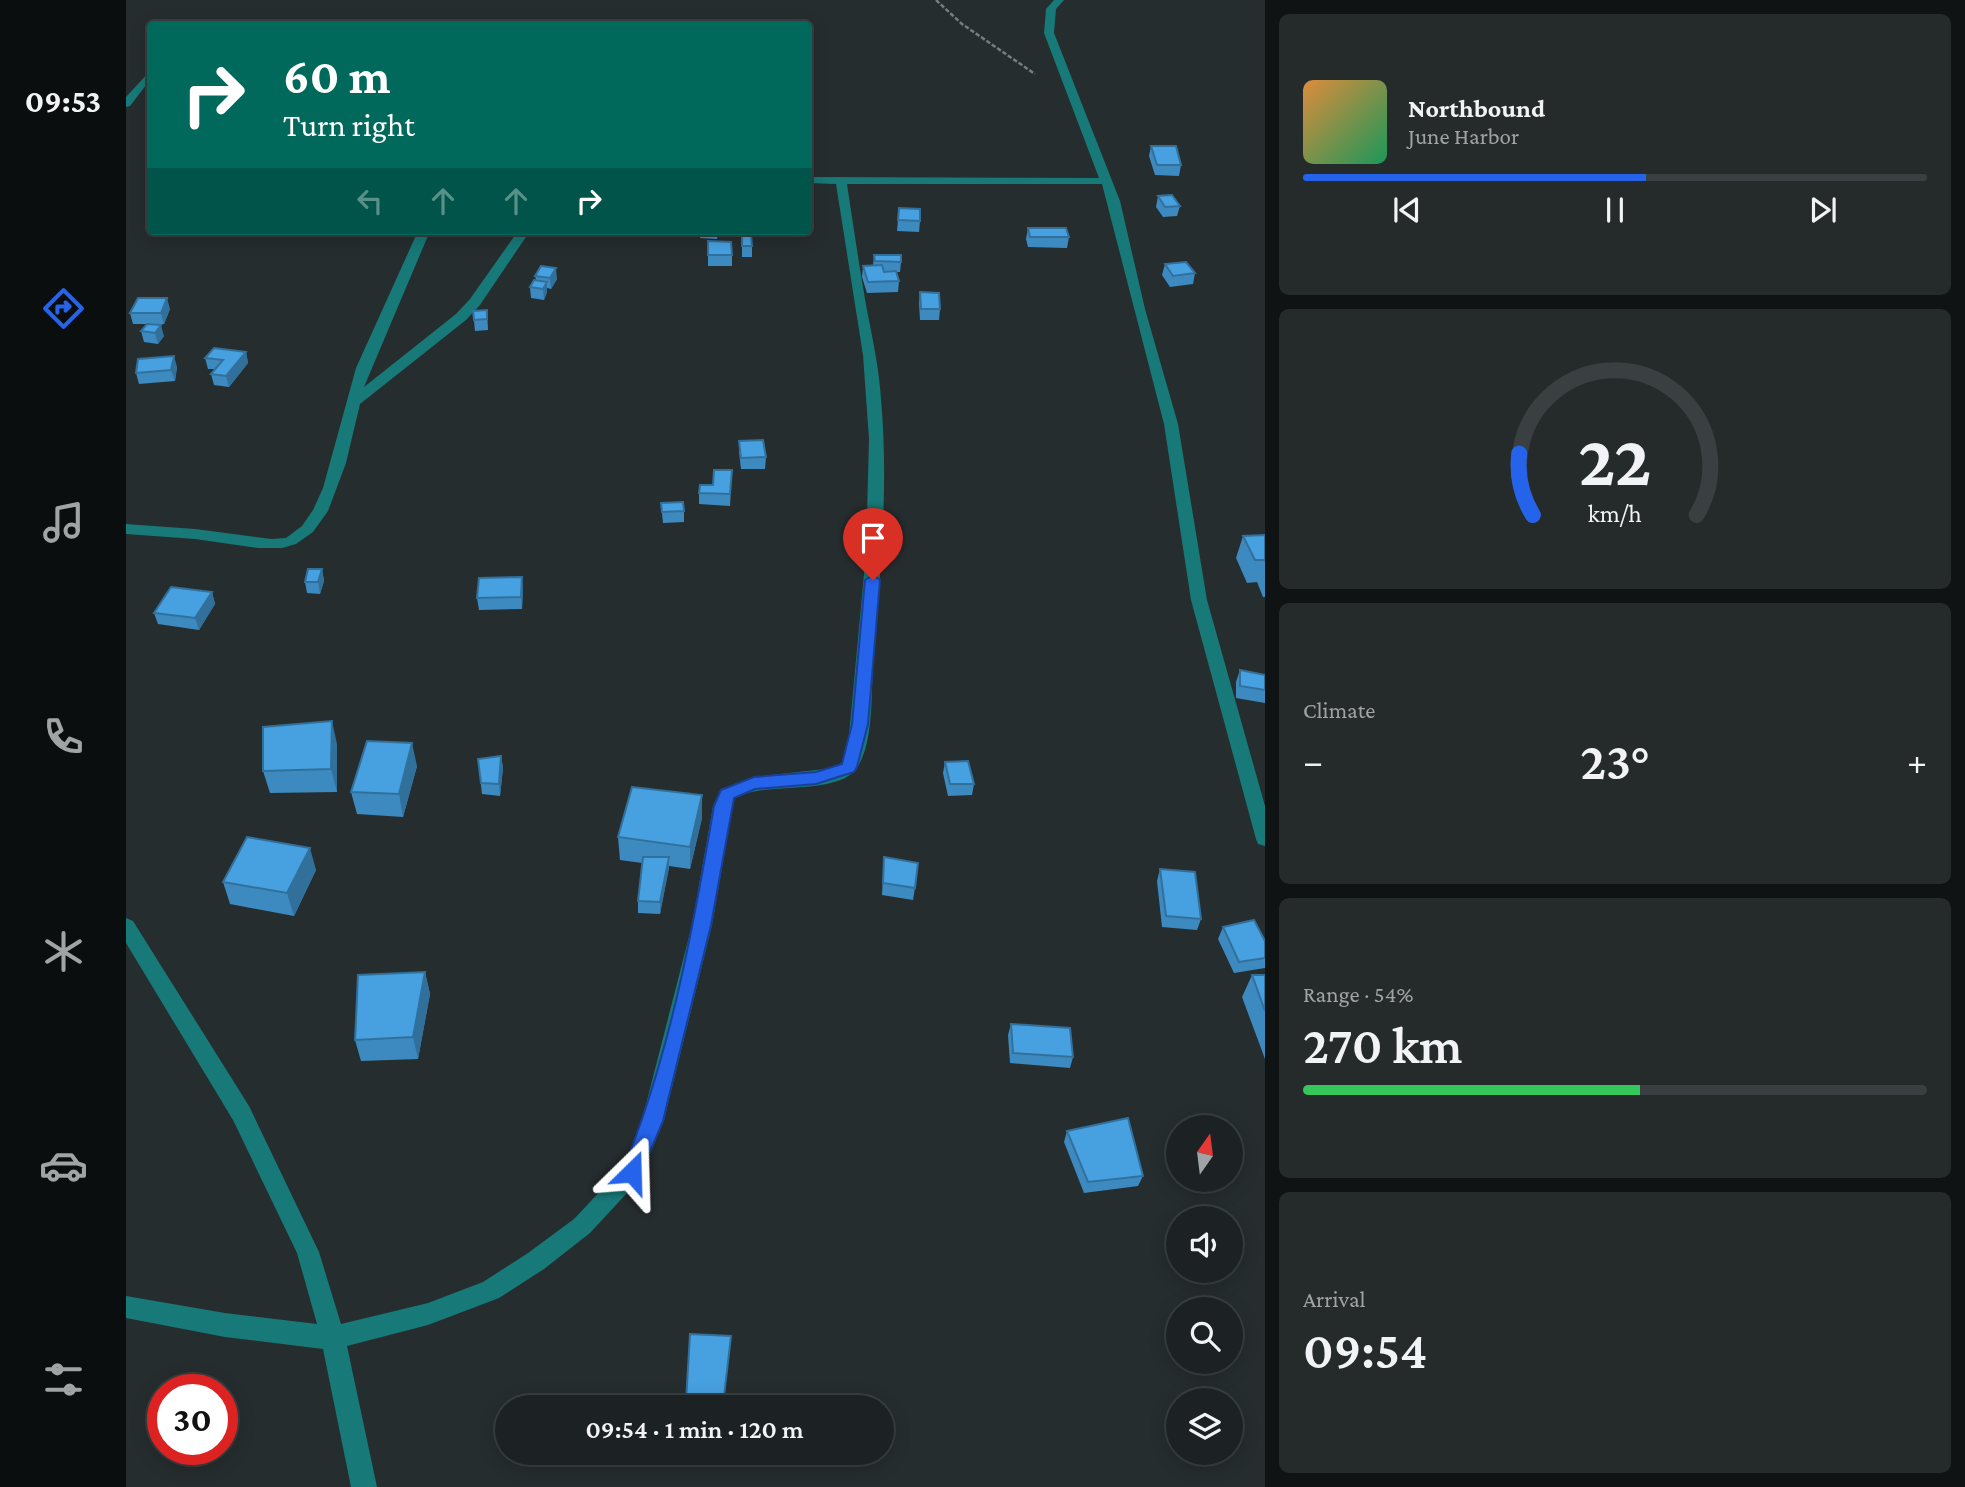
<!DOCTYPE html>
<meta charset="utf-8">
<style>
body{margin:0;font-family:"Crimson Pro",serif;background:#252a2b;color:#f1f3f6;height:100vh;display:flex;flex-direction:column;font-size:26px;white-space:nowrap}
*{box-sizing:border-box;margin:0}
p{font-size:23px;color:#a0a4a6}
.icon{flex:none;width:38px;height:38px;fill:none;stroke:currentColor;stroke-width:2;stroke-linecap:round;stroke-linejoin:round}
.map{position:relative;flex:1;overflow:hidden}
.panel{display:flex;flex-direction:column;gap:14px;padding:14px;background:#0f1313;width:700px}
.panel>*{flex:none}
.guide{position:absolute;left:21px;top:21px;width:665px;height:214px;border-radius:7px;box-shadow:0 4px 18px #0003,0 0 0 2px #3a3f41;background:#00695c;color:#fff;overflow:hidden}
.needle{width:46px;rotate:14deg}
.buttons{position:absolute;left:1040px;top:1115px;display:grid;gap:14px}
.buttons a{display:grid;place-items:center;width:77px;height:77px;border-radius:50%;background:#1c2223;box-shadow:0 4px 18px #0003,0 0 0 2px #3a3f41;font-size:35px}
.speed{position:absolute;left:21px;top:1374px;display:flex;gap:14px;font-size:35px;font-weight:700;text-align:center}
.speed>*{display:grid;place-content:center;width:91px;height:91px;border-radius:50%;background:#1c2223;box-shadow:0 4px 18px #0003,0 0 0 2px #3a3f41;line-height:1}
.speed .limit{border:10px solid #d22;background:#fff;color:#111}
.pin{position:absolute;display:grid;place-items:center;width:60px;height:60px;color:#fff;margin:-72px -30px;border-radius:50% 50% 50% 0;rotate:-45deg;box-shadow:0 0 7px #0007}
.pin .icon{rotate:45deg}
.me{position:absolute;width:77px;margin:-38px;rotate:22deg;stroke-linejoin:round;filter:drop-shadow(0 0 5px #0008)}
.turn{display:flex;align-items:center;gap:24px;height:147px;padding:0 21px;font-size:32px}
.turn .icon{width:91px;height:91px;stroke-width:2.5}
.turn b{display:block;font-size:49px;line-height:60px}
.lanes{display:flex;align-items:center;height:66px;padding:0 21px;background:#0003;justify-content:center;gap:35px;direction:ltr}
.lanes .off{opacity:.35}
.big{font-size:52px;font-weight:600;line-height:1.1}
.panel .card{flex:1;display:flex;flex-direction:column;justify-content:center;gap:10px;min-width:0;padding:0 24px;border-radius:10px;background:#252a2b}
.panel .dial{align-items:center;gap:0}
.dial svg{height:182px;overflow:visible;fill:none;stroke:#3a3f41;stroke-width:7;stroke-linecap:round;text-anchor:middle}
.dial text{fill:#f1f3f6;stroke:none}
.song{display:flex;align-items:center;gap:21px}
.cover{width:84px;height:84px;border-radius:10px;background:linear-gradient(135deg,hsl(30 70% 55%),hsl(150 70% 35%))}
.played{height:7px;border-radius:4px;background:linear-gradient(90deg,#2563eb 55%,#3a3f41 55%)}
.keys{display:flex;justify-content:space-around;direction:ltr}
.heat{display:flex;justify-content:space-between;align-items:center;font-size:38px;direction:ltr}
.charge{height:10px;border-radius:5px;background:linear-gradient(90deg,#34c759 54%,#3a3f41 0)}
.trip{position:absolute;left:369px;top:1395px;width:399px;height:70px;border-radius:35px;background:#1c2223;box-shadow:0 4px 18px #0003,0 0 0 2px #3a3f41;font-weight:600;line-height:70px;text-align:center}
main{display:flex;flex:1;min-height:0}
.tabs{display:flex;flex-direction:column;width:126px;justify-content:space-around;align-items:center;background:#0b0e0e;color:#a0a4a6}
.tabs .icon{width:49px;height:49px}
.tabs .selected{color:#2563eb}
.tabs b{font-size:32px;color:#f1f3f6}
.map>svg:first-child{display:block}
</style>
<main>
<nav class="tabs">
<b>09:53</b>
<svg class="icon selected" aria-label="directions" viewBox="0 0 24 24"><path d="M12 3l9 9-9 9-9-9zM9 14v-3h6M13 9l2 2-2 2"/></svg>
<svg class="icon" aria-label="music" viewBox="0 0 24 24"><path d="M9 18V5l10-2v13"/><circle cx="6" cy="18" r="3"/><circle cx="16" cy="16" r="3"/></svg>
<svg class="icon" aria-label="phone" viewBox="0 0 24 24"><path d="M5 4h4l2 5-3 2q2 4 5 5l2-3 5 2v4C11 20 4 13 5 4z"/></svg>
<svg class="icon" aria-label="climate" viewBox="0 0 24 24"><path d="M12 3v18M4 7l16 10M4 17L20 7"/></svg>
<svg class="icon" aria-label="car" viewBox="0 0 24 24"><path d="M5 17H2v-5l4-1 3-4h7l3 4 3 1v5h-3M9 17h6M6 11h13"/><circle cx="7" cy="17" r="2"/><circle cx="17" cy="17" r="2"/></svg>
<svg class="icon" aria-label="filters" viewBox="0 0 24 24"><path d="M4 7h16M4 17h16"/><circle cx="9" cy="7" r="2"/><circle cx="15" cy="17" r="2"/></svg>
</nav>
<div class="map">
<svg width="1139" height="1487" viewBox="0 0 1139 1487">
<rect width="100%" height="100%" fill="#262d2f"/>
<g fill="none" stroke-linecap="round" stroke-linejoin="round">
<path stroke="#777d7f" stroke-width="2.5" stroke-dasharray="4.5 2" stroke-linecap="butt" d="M810,0L836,24L909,74"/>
<path fill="#177978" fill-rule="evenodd" d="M928,0H938L930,9L928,33L994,201L1019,309L1052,424L1081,600L1139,806V846L1132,844L1130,839L1065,600L1038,424L976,184H721C727,224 733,264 740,305C746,336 753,367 755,399C763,488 754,577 747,665C745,694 748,745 730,769C710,796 639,781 608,798L586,925L538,1120L514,1179L464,1233L418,1269L373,1298L302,1325L221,1346L251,1487H225L197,1349L99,1337L0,1318V1296L99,1313L191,1324L171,1253L107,1120L0,943V918L7,921L123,1106L193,1252L215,1324L302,1303L357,1282L402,1253L448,1219L498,1166L516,1120L566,925L587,806L595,789L628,777L708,768L716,762L722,746L740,553L743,439L737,355L710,184L682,183V177L973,178L918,33L920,9Z
M24,71V80L4,106L0,107V97Z
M292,231H304L238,387L330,314L344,299L392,231H404L354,305L340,320L234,404L220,463L202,511L187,532L170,544L156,548H132L69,539L0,534V524L69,529L145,539L160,538L176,526L187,510L197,488L230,368Z"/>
</g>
<path fill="#3d8ac0" d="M1025,146L1055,165L1053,176L1029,175L1023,156Z
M1032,196L1054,206L1051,216L1037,217L1030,207Z
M773,208L794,221L793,232L771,231Z
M902,228L943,237L941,248L902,247L900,239Z
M574,231H608L607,236L592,235L591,239L574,238Z
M616,234L626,246V257H616Z
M582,241L606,255V266H582Z
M748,255L775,262L774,272H770L773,281L772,292L741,293L736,277L737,266H747Z
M1039,264L1069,273L1067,284L1044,287L1036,275Z
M409,276L431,279L425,289L421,288V292L418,300L405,298L404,287L410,280Z
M794,292L814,309L813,320H794L793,303Z
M44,309L38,324H26L38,336L32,344L18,342L15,331L21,324H7L4,313Z
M361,310L362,330L349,331L347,311Z
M120,352L122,363L103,387L88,385L85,374L89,369H82L79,358Z
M51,367L49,381L13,384L10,373Z
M613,441L640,457L639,469H615L613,452Z
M606,470L604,506L573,504V493L587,485Z
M535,503L558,511V522L537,523Z
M1139,535V597H1137L1131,582L1121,583L1110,558L1117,536Z
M196,569L198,581L194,594L181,593L179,582Z
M397,588L396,609L353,610L351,598Z
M86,592L89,604L73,630L32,624L28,613Z
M1114,670L1139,675V703L1110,698V682Z
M211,744V792L144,793L137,771Z
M375,756L377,768L374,796L356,794L352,759Z
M819,762L848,784L846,795L822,796L817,773Z
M291,766L277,817L231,814L225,792Z
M576,795V818L564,869L543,866L534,914L512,913V901L516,863L494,860L492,837Z
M758,857L789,888L787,900L756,895Z
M1034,869L1075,919L1071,930L1036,927L1031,881Z
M190,870L168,916L104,904L97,882Z
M1097,927L1139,941V968L1108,973L1092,939Z
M299,972L304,994L292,1059L235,1061L229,1040Z
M1126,975H1139V1059L1116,997Z
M885,1024L947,1057L944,1068L884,1063L882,1035Z
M941,1131L1017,1176L1012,1186L958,1193L938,1142Z
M564,1334L604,1345L597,1407H560Z"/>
<path fill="#32709c" d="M430,268L431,279L425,289L424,278Z
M421,282V292L418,300L417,289Z
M41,298L44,309L38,324L35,313Z
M35,325L38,336L32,344L29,333Z
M120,352L122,363L103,387L100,376Z
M48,356L51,367L49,381L45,370Z
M196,569L198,581L194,594L192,582Z
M396,577L397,588L396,609L395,597Z
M86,592L89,604L73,630L69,618Z
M206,721L211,744V792L205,769Z
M286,743L291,766L277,817L273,794Z
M375,756L377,768L374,796L373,784Z
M576,795V818L564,869V847Z
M184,848L190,870L168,916L161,893Z
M543,857V869L534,914V902Z
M299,972L304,994L292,1059L287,1037Z"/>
<path fill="#47a0df" stroke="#32709c" stroke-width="2" d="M1025,146H1050L1055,165H1031Z
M1046,195L1054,206L1039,207L1032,196Z
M773,208L794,209V221L772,220Z
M902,228H940L943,237H904Z
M616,234H625L626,246H616Z
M582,241L605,242L606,255H582Z
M748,255H775V262L749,261Z
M1060,262L1069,273L1047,276L1039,264Z
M756,265L758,272L770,271L773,281L742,282L737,266Z
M415,266L430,268L424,278L409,276Z
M408,280L421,282L417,289L404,287Z
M794,292L813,293L814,309H795Z
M12,298H41L35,313H4Z
M361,310V319L348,320L347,311Z
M21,324L35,325L29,333L15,331Z
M88,348L120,352L100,376L85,374L97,360L79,358Z
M48,356L45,370L10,373L12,359Z
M637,440L640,457L615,458L613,441Z
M588,470H606L604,494L573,493L574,485H587Z
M557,502L558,511L536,512L535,503Z
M1139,535V561L1138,560H1129L1117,536Z
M182,569H196L192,582H179Z
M396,577L395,597L351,598L353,578Z
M45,587L86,592L69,618L28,613Z
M1114,670L1139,675V690L1114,686Z
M206,721L205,769L137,771V727Z
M241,741L286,743L273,794L225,792Z
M375,756L373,784L355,783L352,759Z
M842,761L848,784H824L819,762Z
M506,787L576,795L564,847L492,837Z
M121,837L184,848L161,893L97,882Z
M517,857H543L534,902L512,901Z
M758,857L792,863L789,888L757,883Z
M1034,869L1069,872L1075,919L1040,916Z
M1128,920L1139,941V958L1113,962L1097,927Z
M299,972L287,1037L229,1040L232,975Z
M1126,975H1139V1011Z
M885,1024L944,1028L947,1057L887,1053Z
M1002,1118L1017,1176L962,1182L941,1131Z
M564,1334L605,1336L597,1405L560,1402Z"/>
<path fill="#2563eb" stroke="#184099" stroke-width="2" d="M747,575L754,580L742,724L731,767L728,772L690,784L629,789L608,798L585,925L543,1096L537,1121L513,1178L506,1181L499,1178L496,1172C544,1056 567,929 588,806L595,790L628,777L690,772L716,764L726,724L739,580Z"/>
</svg>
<div class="buttons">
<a><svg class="needle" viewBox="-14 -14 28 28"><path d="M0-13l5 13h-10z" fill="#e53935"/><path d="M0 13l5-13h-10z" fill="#a0a4a6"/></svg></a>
<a><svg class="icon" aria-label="sound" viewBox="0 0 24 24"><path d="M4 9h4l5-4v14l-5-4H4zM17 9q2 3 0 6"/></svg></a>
<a><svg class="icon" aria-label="search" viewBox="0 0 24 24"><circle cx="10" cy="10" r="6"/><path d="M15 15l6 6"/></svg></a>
<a><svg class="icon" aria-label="layers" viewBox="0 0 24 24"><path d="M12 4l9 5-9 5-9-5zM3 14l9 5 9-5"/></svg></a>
</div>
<div class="speed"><div class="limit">30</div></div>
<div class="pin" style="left:747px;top:580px;background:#d93025"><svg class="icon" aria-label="arrive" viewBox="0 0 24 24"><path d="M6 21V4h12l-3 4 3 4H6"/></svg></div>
<svg class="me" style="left:506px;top:1172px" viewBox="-20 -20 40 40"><path d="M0-17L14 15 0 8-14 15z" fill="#2563eb" stroke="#fff" stroke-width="4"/></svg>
<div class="trip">09:54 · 1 min · 120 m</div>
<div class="guide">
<div class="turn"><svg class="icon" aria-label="right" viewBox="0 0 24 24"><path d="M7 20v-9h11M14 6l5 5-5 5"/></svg><div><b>60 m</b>Turn right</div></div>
<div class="lanes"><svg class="icon off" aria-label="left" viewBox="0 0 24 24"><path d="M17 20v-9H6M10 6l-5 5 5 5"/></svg><svg class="icon off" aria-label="ahead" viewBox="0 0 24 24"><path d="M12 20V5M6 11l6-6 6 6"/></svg><svg class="icon off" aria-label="ahead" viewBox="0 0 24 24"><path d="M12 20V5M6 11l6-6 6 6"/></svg><svg class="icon" aria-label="right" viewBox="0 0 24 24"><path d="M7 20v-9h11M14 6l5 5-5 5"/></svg></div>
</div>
</div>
<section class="panel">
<div class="card">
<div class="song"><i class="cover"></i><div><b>Northbound</b><p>June Harbor</p></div></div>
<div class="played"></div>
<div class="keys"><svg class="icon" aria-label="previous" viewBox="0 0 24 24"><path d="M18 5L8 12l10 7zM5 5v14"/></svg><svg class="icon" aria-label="pause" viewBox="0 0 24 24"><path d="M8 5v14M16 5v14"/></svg><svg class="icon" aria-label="next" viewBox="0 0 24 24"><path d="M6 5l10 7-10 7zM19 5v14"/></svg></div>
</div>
<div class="card dial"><svg viewBox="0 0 100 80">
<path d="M14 69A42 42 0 1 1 86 69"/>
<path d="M14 69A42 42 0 0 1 8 42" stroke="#2563eb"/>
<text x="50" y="56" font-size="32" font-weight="700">22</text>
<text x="50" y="72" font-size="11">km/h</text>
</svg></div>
<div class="card"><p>Climate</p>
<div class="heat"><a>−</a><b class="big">23°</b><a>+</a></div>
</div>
<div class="card"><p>Range · 54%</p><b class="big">270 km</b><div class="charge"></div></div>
<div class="card"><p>Arrival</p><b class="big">09:54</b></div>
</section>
</main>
